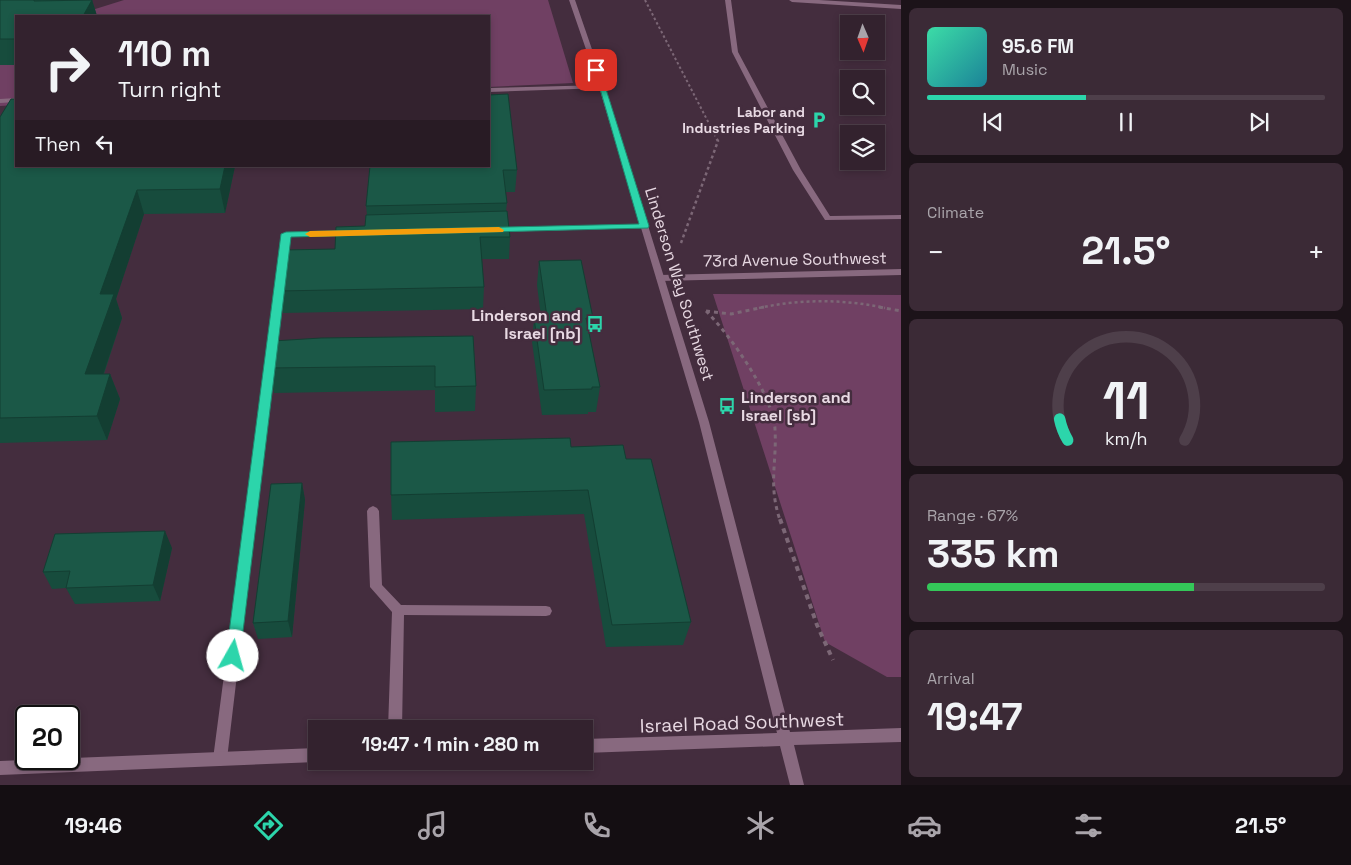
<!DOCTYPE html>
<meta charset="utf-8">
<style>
body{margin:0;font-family:"Space Grotesk",sans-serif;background:#3b2a36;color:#f1f3f6;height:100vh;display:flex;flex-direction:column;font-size:19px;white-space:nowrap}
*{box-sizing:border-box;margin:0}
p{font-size:16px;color:#a9a4aa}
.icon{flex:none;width:28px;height:28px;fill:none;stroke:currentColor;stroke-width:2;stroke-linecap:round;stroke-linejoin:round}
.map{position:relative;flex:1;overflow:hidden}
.panel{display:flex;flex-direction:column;gap:8px;padding:8px;background:#1c1319;width:450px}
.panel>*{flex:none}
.banner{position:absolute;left:15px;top:15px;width:475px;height:152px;border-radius:0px;box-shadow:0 2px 8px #0003,0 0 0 1px #4e3f4a;background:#33222e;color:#f1f3f6;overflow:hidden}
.needle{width:32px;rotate:178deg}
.buttons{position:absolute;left:840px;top:15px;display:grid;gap:10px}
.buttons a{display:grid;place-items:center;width:45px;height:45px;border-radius:0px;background:#33222e;box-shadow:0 2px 8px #0003,0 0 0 1px #4e3f4a;font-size:25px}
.speed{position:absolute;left:15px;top:705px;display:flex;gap:10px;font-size:25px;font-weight:700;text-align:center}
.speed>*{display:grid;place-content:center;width:65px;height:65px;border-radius:50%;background:#33222e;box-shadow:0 2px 8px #0003,0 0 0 1px #4e3f4a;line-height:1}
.speed .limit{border:2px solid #111;border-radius:8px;background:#fff;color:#111}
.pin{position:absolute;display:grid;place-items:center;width:42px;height:42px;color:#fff;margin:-21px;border-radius:10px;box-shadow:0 2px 8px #0006}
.me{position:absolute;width:55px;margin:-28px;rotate:7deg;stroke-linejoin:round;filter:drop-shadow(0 0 4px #0008)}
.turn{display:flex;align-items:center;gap:18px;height:105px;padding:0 20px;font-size:22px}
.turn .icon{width:65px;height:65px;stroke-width:2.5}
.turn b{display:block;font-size:35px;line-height:42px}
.then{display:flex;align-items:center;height:48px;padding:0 20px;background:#0003;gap:10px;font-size:19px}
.big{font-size:38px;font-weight:600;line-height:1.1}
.panel .tile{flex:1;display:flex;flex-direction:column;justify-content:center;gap:8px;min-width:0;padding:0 18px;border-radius:8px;background:#3b2a36}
.panel .dial{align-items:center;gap:0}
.dial svg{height:130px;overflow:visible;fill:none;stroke:#4e3f4a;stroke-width:7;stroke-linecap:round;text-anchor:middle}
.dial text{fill:#f1f3f6;stroke:none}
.song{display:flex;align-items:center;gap:15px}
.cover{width:60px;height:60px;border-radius:8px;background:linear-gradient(135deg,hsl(160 70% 55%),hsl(190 70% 35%))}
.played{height:5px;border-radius:2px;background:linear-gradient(90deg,#2cd5ab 40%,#4e3f4a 40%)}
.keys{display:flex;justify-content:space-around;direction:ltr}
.heat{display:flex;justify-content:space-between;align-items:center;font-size:28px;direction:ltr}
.charge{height:8px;border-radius:4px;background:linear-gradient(90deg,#34c759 67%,#4e3f4a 0)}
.trip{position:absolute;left:308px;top:720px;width:285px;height:50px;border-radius:0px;background:#33222e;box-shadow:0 2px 8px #0003,0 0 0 1px #4e3f4a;font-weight:600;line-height:50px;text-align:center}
.dock{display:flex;height:80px;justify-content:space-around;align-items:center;background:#140e12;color:#a9a4aa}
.dock .icon{width:35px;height:35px}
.dock .active{color:#2cd5ab}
.dock b{font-size:22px;color:#f1f3f6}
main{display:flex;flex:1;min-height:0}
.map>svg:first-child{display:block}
</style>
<main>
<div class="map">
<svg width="901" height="785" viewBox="0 0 901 785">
<rect width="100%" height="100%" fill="#442d3e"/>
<path fill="#704063" d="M124,0H548L573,83L489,87V16H73Z
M16,39V105L0,106V48Z
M713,294L901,295V677H887L825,642Z"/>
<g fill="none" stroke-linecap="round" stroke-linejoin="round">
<path stroke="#7c6776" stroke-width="2" stroke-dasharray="2.5 2.5" stroke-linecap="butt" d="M645,0L716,137"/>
<path stroke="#7c6776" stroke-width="2.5" stroke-dasharray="3 3" stroke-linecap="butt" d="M681,243L718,141L715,136
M759,308C799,299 845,299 885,308"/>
<path stroke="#7c6776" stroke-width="3" stroke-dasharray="4 4" stroke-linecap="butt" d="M879,307L901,311
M706,311C730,335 773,395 775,429C777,463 768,485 780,520
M706,311L731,314L764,307"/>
<path stroke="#7c6776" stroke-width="4" stroke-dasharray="5 5" stroke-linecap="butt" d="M780,519L817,625L833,660"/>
<path fill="#88697f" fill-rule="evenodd" d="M725,0H731L738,52L801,170L830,216L901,215V219L825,220L793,170L732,52Z
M789,0H819L901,5V9L792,2Z
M602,85L605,87L604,88L489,92V88Z
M16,98V102L0,103V99Z
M644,224H647V228L496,232L492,230L496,228Z
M349,231L353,233L352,235L290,237L287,262L283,265L279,262L283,233Z
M280,276L284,279L227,759L225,764L220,766L215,764L213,759L276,279Z
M373,506L377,508L379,511L382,585L401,605L546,606L550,607L552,611L550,615L546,616L404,615L402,729H388L392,612L370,587L367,511L369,508Z"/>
<path fill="#88697f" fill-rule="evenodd" d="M901,269V275L660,281L656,278L660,275Z"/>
<path fill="#88697f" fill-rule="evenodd" d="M569,0H575L605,87L709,422L790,732L901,728V742L794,745L804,785H790L780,746L584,753V739L777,733L699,422L599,87Z
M316,748V761H318L316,762L0,775V761Z"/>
</g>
<path fill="#174c3d" d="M0,0H92L97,16H16V65H0Z
M0,117L16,166H235L225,213L144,214L116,299L122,318L104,374H110L120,399L107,440L0,443Z
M370,166L517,170L515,192H505L507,203L506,211L510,237L509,259H482L484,287L483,309L283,313L279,291L365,226L367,215L366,206Z
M539,261L593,318L590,337L600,387L596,412H588V414L542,415L532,342L534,318L541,317L537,285Z
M473,336L476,386L475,411L435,412V390L274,393L269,368Z
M571,447L626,459L691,622L683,645L606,647L584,514L392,520L391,495Z
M302,483L305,500L292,637L258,639L253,623Z
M172,548L160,601L75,604L66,588L52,589L43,572Z"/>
<path fill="#133e32" d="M92,0L97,16H83Z
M225,166H235L225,213L220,189Z
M137,190L144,214L116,299L122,318L95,399L85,374L100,294Z
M110,374L120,399L107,440L97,416Z
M302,483L305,500L292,637L288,621Z
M165,531L172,548L160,601L153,585Z"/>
<path fill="#1b5847" stroke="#133e32" d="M0,0H34V1L92,0L83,16H16V39H0Z
M508,94L517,170H503L507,203L366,206L370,166H489V95Z
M11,99H16V166H225L220,189L137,190L100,294H114L85,374H110L97,416L0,418V117Z
M507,211L510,237H480L484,287L279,291L284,250L335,249L336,227L365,226L366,215Z
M581,260L593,318H586L600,387H592V389L544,390L534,318L547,317L539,261Z
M473,336L476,386L435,387V366L269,368L273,341L321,338Z
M570,438L571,447L623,445L626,459H651L691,622L612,625L588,490L391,495V442Z
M302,483L288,621L253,623L271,484Z
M165,531L153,585L66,588L70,571L43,572L55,534Z"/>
<path fill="#2cd5ab" stroke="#1d8a6f" d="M594,68L600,70L649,226L648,228L291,237L240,656L238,660L233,662L228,660L226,656L281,234L286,232L639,224Z"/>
<path fill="#f59e0b" d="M499,227L504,230L503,232L310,237L305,234L310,231Z"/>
<defs>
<g id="parking-bare" transform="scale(1.35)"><path d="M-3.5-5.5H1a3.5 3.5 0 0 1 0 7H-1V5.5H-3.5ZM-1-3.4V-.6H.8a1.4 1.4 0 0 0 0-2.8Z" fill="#2cd5ab" stroke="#442d3e" stroke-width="2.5" paint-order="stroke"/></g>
<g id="bus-bare" transform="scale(1.35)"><path d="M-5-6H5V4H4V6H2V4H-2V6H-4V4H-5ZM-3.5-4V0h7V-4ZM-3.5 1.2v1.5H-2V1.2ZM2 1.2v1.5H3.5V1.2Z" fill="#2cd5ab" stroke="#442d3e" stroke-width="2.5" paint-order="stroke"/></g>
</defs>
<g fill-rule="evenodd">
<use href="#parking-bare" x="819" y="120"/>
<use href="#bus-bare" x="595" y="324"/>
<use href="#bus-bare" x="727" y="406"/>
</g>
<g text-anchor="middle" stroke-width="5" stroke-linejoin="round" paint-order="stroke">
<g font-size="14" font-weight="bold" fill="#e8d9e3" stroke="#442d3e" text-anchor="end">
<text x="805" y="117">Labor and<tspan x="805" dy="16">Industries Parking</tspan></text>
</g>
<g font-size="16" fill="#e8d9e3" stroke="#442d3e">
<text transform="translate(795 259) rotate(-1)" y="6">73rd Avenue Southwest</text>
<text transform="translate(680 284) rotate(73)" y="6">Linderson Way Southwest</text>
</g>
<g font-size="16" font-weight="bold" fill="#e8d9e3" stroke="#442d3e" text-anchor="end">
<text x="581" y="321">Linderson and<tspan x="581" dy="18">Israel [nb]</tspan></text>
<text x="741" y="403" text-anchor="start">Linderson and<tspan x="741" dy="18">Israel [sb]</tspan></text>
</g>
<g font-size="19" fill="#e8d9e3" stroke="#442d3e">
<text transform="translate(742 722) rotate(-2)" y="7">Israel Road Southwest</text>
</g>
</g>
</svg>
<div class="buttons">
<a><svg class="needle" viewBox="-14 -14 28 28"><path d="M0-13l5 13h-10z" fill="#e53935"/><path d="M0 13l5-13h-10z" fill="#a9a4aa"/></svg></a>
<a><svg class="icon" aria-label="search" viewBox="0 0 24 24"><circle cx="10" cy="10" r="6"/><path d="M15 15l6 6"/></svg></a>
<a><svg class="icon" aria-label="layers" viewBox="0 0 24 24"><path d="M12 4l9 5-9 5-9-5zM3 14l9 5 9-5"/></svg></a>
</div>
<div class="speed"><div class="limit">20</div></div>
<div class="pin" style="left:596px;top:70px;background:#d93025"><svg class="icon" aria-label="arrive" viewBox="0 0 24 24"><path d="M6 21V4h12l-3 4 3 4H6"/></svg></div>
<svg class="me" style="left:233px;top:656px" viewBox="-20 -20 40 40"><circle r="19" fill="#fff"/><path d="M0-13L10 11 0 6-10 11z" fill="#2cd5ab"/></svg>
<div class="trip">19:47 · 1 min · 280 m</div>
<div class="banner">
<div class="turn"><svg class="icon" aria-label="right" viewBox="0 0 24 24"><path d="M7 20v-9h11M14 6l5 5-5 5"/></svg><div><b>110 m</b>Turn right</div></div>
<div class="then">Then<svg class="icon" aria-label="left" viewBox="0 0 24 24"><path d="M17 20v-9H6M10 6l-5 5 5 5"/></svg></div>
</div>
</div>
<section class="panel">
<div class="tile">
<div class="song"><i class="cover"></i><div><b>95.6 FM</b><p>Music</p></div></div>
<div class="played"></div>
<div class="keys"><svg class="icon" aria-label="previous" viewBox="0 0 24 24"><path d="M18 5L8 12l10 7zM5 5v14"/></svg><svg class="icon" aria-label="pause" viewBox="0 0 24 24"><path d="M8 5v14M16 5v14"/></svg><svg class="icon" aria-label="next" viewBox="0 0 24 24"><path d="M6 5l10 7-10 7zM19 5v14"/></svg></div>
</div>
<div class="tile"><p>Climate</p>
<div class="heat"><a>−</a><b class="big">21.5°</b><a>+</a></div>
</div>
<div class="tile dial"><svg viewBox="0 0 100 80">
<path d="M14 69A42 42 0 1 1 86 69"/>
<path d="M14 69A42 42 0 0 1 9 56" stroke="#2cd5ab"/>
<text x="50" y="56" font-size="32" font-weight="700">11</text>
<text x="50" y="72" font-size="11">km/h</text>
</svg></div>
<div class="tile"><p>Range · 67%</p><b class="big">335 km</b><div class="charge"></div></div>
<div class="tile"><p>Arrival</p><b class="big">19:47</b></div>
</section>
</main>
<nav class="dock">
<b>19:46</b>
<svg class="icon active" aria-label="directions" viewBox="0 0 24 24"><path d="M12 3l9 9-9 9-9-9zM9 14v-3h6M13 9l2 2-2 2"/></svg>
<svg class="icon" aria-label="music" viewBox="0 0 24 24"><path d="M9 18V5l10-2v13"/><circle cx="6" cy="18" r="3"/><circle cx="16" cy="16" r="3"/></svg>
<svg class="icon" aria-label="phone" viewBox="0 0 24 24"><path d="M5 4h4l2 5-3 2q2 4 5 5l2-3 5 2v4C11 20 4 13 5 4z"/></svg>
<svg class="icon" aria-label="climate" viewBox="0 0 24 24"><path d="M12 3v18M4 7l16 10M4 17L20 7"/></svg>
<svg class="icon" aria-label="car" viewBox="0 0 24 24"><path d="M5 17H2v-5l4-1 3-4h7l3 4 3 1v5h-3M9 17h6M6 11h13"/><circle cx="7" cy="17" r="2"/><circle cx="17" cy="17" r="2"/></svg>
<svg class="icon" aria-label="filters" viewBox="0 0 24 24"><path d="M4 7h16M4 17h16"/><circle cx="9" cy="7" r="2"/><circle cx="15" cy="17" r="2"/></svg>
<b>21.5°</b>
</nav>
